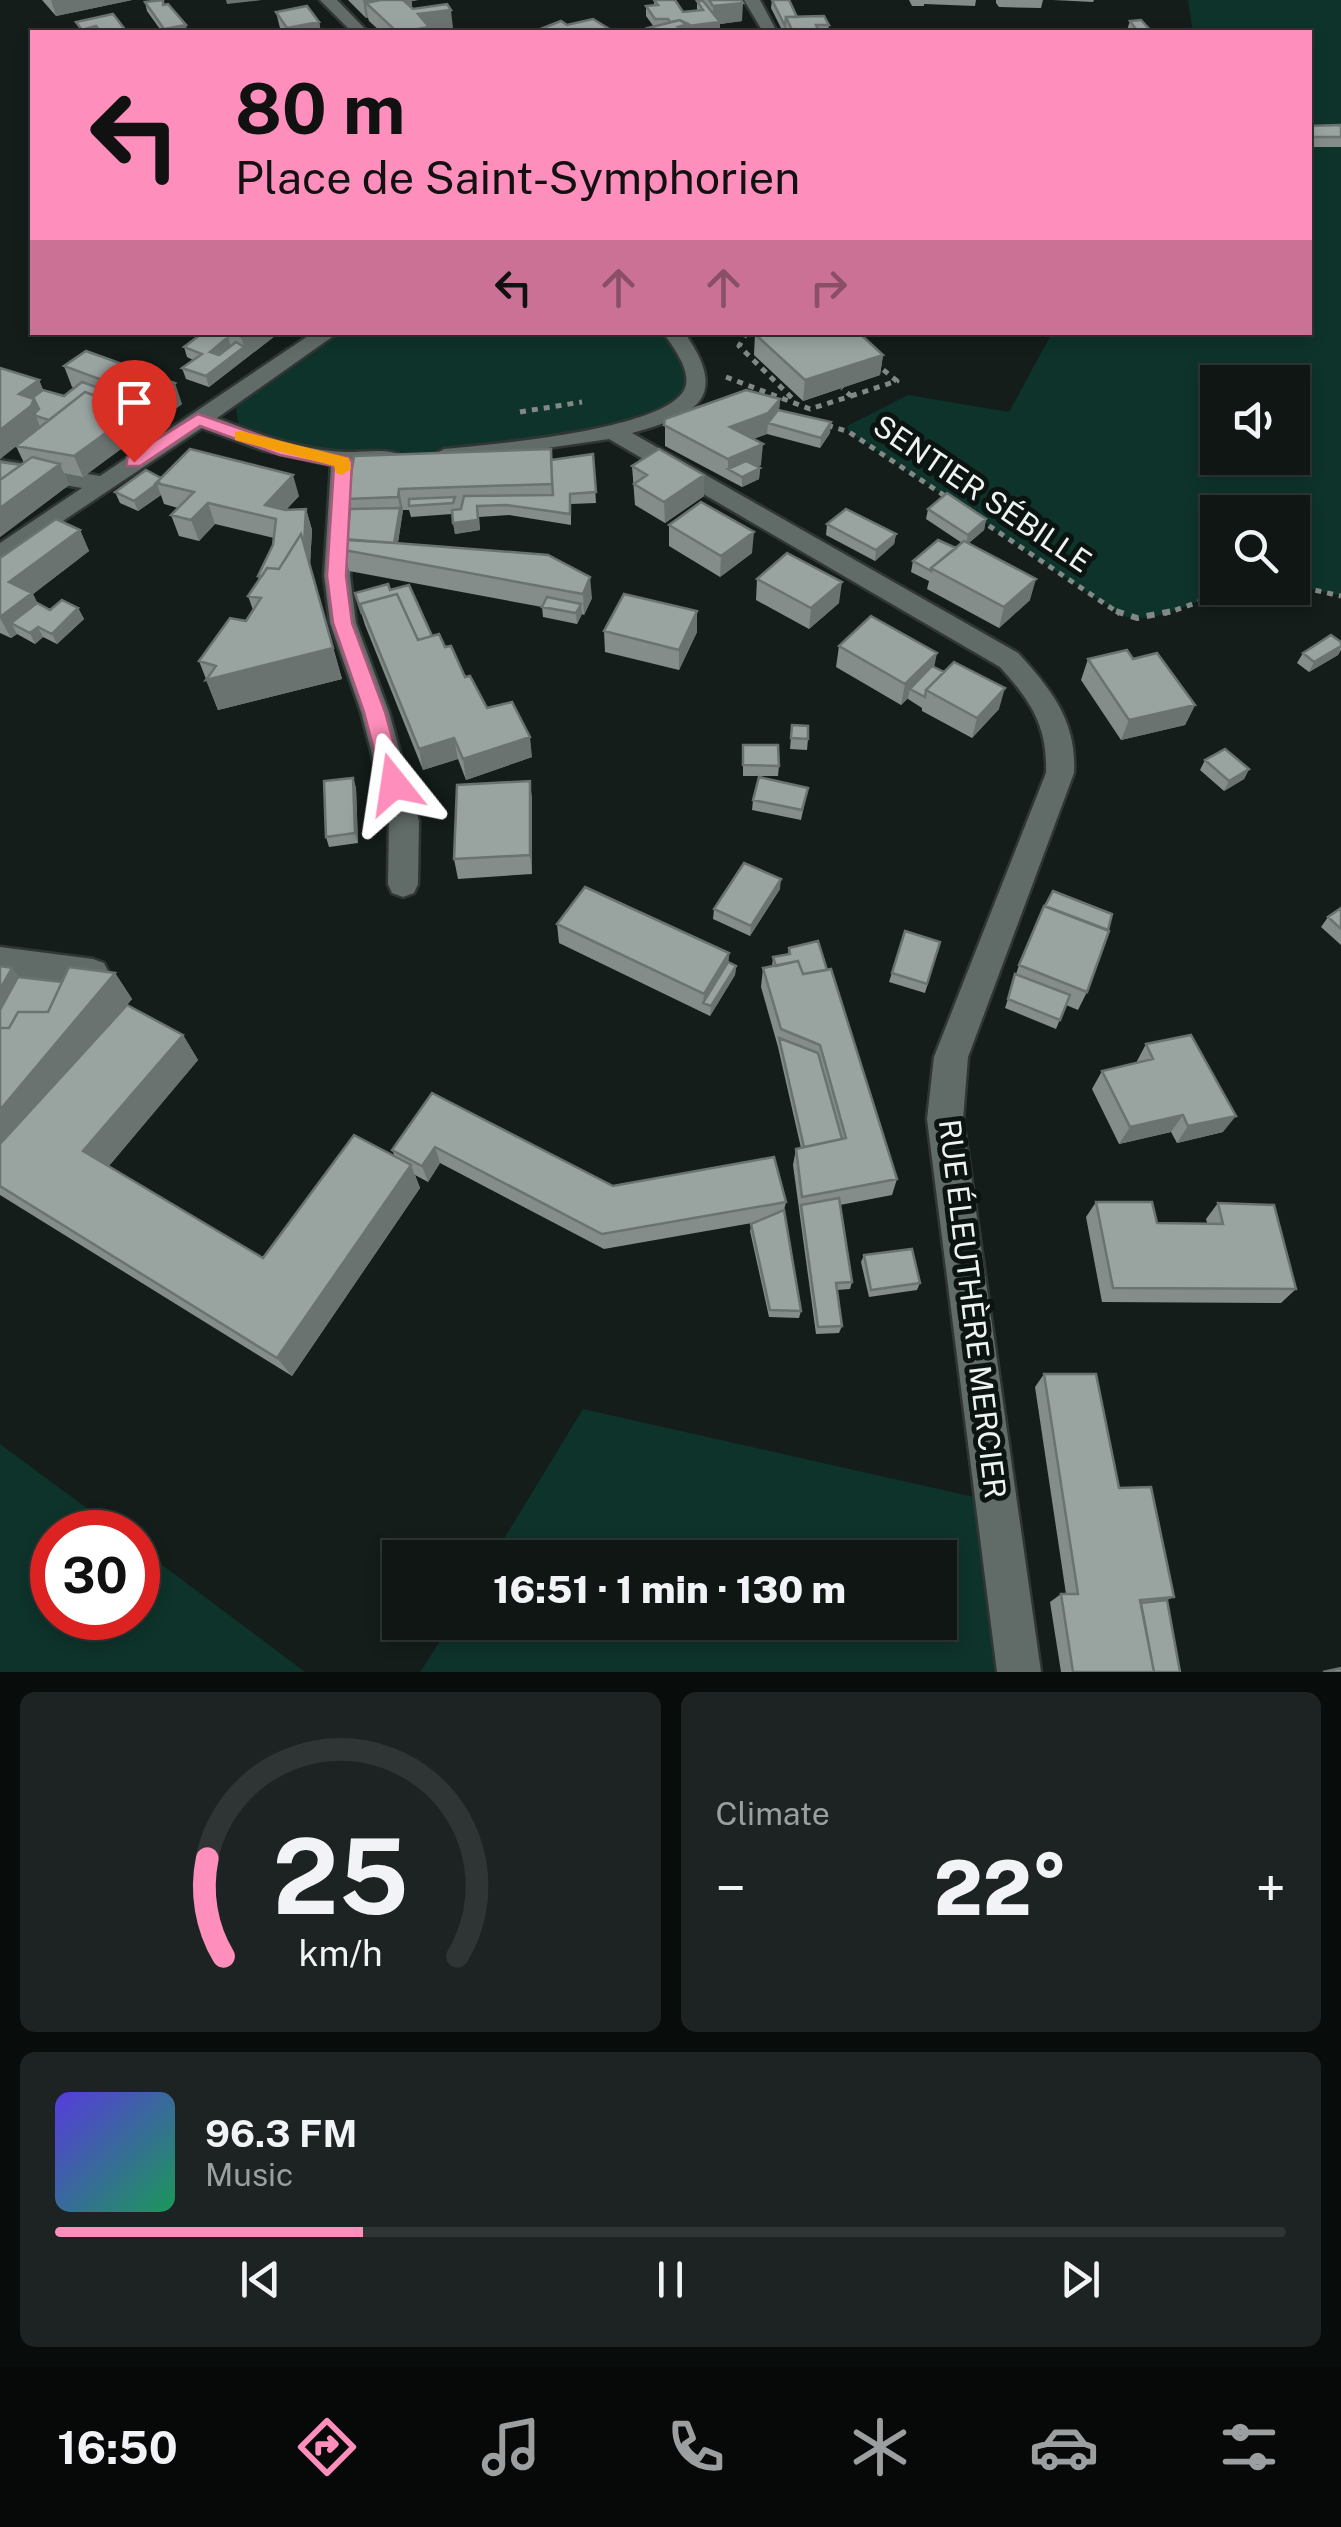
<!DOCTYPE html>
<meta charset="utf-8">
<style>
body{margin:0;font-family:"Public Sans",sans-serif;background:#1d2322;color:#f1f3f6;height:100vh;display:flex;flex-direction:column;font-size:38px;white-space:nowrap}
*{box-sizing:border-box;margin:0}
p{font-size:32px;color:#9b9fa0}
.icon{flex:none;width:55px;height:55px;fill:none;stroke:currentColor;stroke-width:2;stroke-linecap:round;stroke-linejoin:round}
.map{position:relative;height:1672px;overflow:hidden}
.panel{display:flex;flex-direction:column;gap:20px;padding:20px;background:#080c0b;flex:1}
.panel>*{flex:none}
.banner{position:absolute;left:30px;top:30px;width:1282px;height:305px;border-radius:0px;box-shadow:0 5px 15px #0003,0 0 0 2px #2f3534;background:#fe8ebb;color:#111;overflow:hidden}
.buttons{position:absolute;left:1200px;top:365px;display:grid;gap:20px}
.buttons a{display:grid;place-items:center;width:110px;height:110px;border-radius:0px;background:#0f1614;box-shadow:0 5px 15px #0003,0 0 0 2px #2f3534;font-size:50px}
.speed{position:absolute;left:30px;top:1510px;display:flex;gap:20px;font-size:50px;font-weight:700;text-align:center}
.speed>*{display:grid;place-content:center;width:130px;height:130px;border-radius:50%;background:#0f1614;box-shadow:0 5px 15px #0003,0 0 0 2px #2f3534;line-height:1}
.speed .limit{border:15px solid #d22;background:#fff;color:#111}
.pin{position:absolute;display:grid;place-items:center;width:85px;height:85px;color:#fff;margin:-102px -42px;border-radius:50% 50% 50% 0;rotate:-45deg;box-shadow:0 0 10px #0007}
.pin .icon{rotate:45deg}
.me{position:absolute;width:110px;margin:-55px;rotate:345deg;stroke-linejoin:round;filter:drop-shadow(0 0 8px #0008)}
.turn{display:flex;align-items:center;gap:35px;height:210px;padding:0 40px;font-size:45px}
.turn .icon{width:130px;height:130px;stroke-width:2.5}
.turn b{display:block;font-size:70px;line-height:85px}
.lanes{display:flex;align-items:center;height:95px;padding:0 40px;background:#0003;justify-content:center;gap:50px;direction:ltr}
.lanes .off{opacity:.35}
.big{font-size:75px;font-weight:800;line-height:1.1}
.panel .card{flex:1;display:flex;flex-direction:column;justify-content:center;gap:15px;min-width:0;padding:0 35px;border-radius:15px;background:#1d2322}
.panel .dial{align-items:center;gap:0}
.dial svg{height:260px;overflow:visible;fill:none;stroke:#2f3534;stroke-width:7;stroke-linecap:round;text-anchor:middle}
.dial text{fill:#f1f3f6;stroke:none}
.song{display:flex;align-items:center;gap:30px}
.cover{width:120px;height:120px;border-radius:15px;background:linear-gradient(135deg,hsl(250 70% 55%),hsl(150 70% 35%))}
.played{height:10px;border-radius:5px;background:linear-gradient(90deg,#fe8ebb 25%,#2f3534 25%)}
.keys{display:flex;justify-content:space-around;direction:ltr}
.heat{display:flex;justify-content:space-between;align-items:center;font-size:55px;direction:ltr}
.panel .tiles{flex:1;display:grid;gap:20px;grid-template-columns:1fr 1fr}
.card:last-child{grid-column:span 2}
.trip{position:absolute;left:382px;top:1540px;width:575px;height:100px;border-radius:0px;background:#0f1614;box-shadow:0 5px 15px #0003,0 0 0 2px #2f3534;font-weight:800;line-height:100px;text-align:center}
.tab-bar{display:flex;height:160px;justify-content:space-around;align-items:center;background:#060908;color:#9b9fa0}
.tab-bar .icon{width:70px;height:70px}
.tab-bar .current{color:#fe8ebb}
.tab-bar b{font-size:45px;color:#f1f3f6}
.map>svg:first-child{display:block}
</style>
<div class="map">
<svg width="1341" height="1672" viewBox="0 0 1341 1672">
<rect width="100%" height="100%" fill="#141d1a"/>
<path fill="#0e332a" fill-rule="evenodd" d="M1188,0H1341V596L1293,585L1292,512H1218V588H1238C1201,595 1160,626 1123,616L849,432L847,426L908,395L1009,412L1052,333L1310,332V32H1193ZM1218,382H1292V458H1218Z
M329,333H673L696,384L676,407L534,447L343,462L259,442L239,425L236,409L243,389Z
M583,1409L996,1502L1019,1672H420L452,1623L940,1622V1558L493,1557Z
M0,1444L119,1532H52V1618H138V1547L305,1672H0Z"/>
<g fill="none" stroke-linecap="round" stroke-linejoin="round">
<g stroke="#313635" stroke-width="5">
<path id="street" d="M320,0H337L368,32H352Z
M744,0H760L777,32H763Z
M314,332H339L217,418C258,434 300,450 345,452C362,453 393,446 405,459L393,466L354,467L350,576L356,623L389,712L419,821L418,884L414,893L403,897L392,893L388,884L389,821L361,712L330,623L324,576L331,465L262,450L202,428L0,563V543L82,488L0,474V460L100,476Z
M663,332H684C731,398 696,415 632,433L1018,653C1052,690 1077,722 1074,773L968,1057L963,1119L1041,1672H997L927,1119L934,1057L1046,773C1048,726 1030,700 1000,667L609,439L444,463L432,456L444,449C487,445 669,430 685,388C692,370 672,346 663,332Z
M0,947L93,959L104,963L109,973L104,983L93,987L0,975Z"/>
</g>
<path stroke="#818886" stroke-width="5" stroke-dasharray="6 6" stroke-linecap="butt" d="M747,332L739,346L794,400
M726,377L810,409L851,396L842,388
M851,396L897,381L875,363
M520,412L582,402
M827,425L849,432L948,498
M979,519L1120,614
M1292,585L1341,596
M1164,614L1238,588"/>
<path stroke="#818886" stroke-width="6" stroke-dasharray="8 8" stroke-linecap="butt" d="M1116,611L1137,618L1172,611"/>
<use href="#street" fill="#616b68" fill-rule="evenodd"/>
</g>
<path fill="#848d8a" d="M42,0H132L56,16Z
M163,0L164,5L188,32H162L147,11L145,2Z
M348,0H418L412,1L411,7L453,28L430,31V32H381L369,21L368,18H366Z
M654,0L683,12L697,11V0H741L742,21L720,24V32H648V28L654,27L646,16V6H654Z
M772,0H789L797,17L829,25L828,32H783L771,8Z
M909,0H976L975,6L924,4V6H912Z
M996,0H1043L1041,8L999,7L996,3Z
M1053,0H1094L1093,2Z
M276,12L319,22L321,32H278H281Z
M1130,21L1152,32H1129L1127,30Z
M1341,125V147H1310V126Z
M204,332H280L209,387L186,379L182,368L193,360L187,357L184,347Z
M755,334L883,355L880,375L803,401L754,355Z
M64,366L182,404L83,477L64,473L69,485L0,537V462L21,465L24,463L16,446L40,427L0,459L39,380L43,390L64,396L74,388L72,387Z
M780,399L779,410L831,422L830,433L820,448L767,434L753,439L761,465L757,467L760,468L759,479L742,487L665,446V419Z
M593,454L596,503L571,504V525L509,515L479,517L480,530L455,534L452,514L411,517L409,510H403L398,543L548,555L592,598L584,615L582,614L577,624L543,617L542,607L349,571L344,550L347,540L350,509L347,499L551,460Z
M632,466L704,496L665,523L635,505Z
M161,478L299,496L286,510L306,509L312,530L310,565L342,679L218,710L199,661L246,621L253,610L248,596L259,580L258,576L273,545L274,538L215,524L199,541L179,536L171,515L178,508L164,504L161,495L138,511L120,503L115,492Z
M928,509L986,519L984,530L969,543L1030,600L999,628L927,589L929,581L911,572L913,561L956,548L962,543L926,519Z
M827,524L896,534L894,544L875,561L826,535Z
M669,525L752,553L720,577L669,546Z
M80,530L89,551L33,594L37,603L50,610L78,608L84,619L57,644L43,637L35,644L17,634L11,638L0,633V558Z
M757,579L839,603L809,629L756,600Z
M390,590L432,636L445,647L487,708L532,757L466,780L458,759L423,770L365,625L355,593Z
M604,631L697,632L679,670L605,652Z
M1341,642V650L1338,655L1309,672L1297,663L1303,653Z
M839,646L934,667L999,709L972,738L922,711V708L908,699V698L901,705L836,667Z
M1088,659H1133L1195,705L1185,725L1121,740L1081,680Z
M792,725L808,739L807,750L790,749Z
M743,745L779,766L778,776H743Z
M1205,760L1249,769L1244,779L1224,791L1200,770Z
M353,778L356,788L358,843L329,847L326,837Z
M530,781L532,801V874L458,879L454,859Z
M808,788L801,820L752,810L753,800Z
M780,889L750,936L713,919L714,909Z
M1341,908V945L1321,927L1328,917Z
M557,924L729,953L728,962L736,966L735,975L710,1016L559,943Z
M905,931L940,942L925,993L889,982Z
M789,948L827,970L897,1179L892,1195L840,1205L852,1282L850,1289L837,1290L842,1326L839,1333L816,1334L793,1165L796,1149L801,1148L778,1047L761,987L763,968L772,966L773,957L788,955Z
M1019,965L1087,992L1078,1010L1066,1005L1056,1029L1005,1008Z
M0,966L12,968L18,977L62,982L115,973L132,999L125,1007L183,1035L198,1060L109,1166L263,1258L395,1157L392,1150L432,1093L613,1186L786,1202L784,1210L801,1311L799,1318L769,1317L750,1231L752,1223L604,1249L440,1163L428,1182L415,1175L420,1188L292,1376L0,1195Z
M1146,1044L1223,1132L1177,1143L1171,1132L1119,1144L1092,1089L1102,1071L1136,1063Z
M1096,1202L1157,1223H1207L1206,1219L1218,1203L1296,1289L1281,1303L1102,1302L1086,1217Z
M864,1255L920,1283L917,1290L869,1297L861,1262Z
M1044,1374L1119,1488L1174,1597L1167,1600L1180,1672H1061L1050,1602L1061,1594H1066L1035,1387Z"/>
<path fill="#6b7371" d="M51,0H132L56,16Z
M226,0H262L227,4Z
M363,0H418L412,1V7L401,10L366,3L368,18H366Z
M743,3L742,21L720,24V32H673V28L688,24L713,23V6Z
M451,10L453,28L430,31V32H418V14Z
M319,22L321,32H288L287,28Z
M186,25L188,32H165L164,29Z
M96,26L98,32H83L82,30Z
M247,332H280L209,387L206,376L244,347L241,337Z
M228,337L231,348L213,362L210,352Z
M883,355L880,375L803,401L805,380Z
M39,380L48,401L43,418L36,416L40,427L0,459V430L19,394Z
M175,383L182,404L83,477L74,456Z
M780,399L778,420L768,423L767,434L729,448L730,427Z
M831,422L830,433L820,448L821,438Z
M763,444L761,465L739,475L728,469V480V459Z
M60,464L69,485L0,537V494Z
M760,468L759,479L742,487V477Z
M293,475L299,496L276,520L265,505Z
M704,475V496L665,523L664,502Z
M157,484L161,495L138,511L134,501Z
M399,489L403,510L395,560L392,553L400,508L398,497Z
M208,503L215,524L199,541L191,520Z
M477,506L480,530L455,534L453,523Z
M306,509L312,530L310,565L304,544Z
M986,519L984,530L965,546L968,535Z
M80,530L89,551L33,594L43,614L11,623L17,634L11,638L0,618L9,582Z
M754,532L752,553L720,577L721,556Z
M896,534L894,544L875,561L876,550Z
M590,577L592,598L584,615L583,594Z
M1036,579L1030,600L999,628L1004,607Z
M842,582L839,603L809,629L811,608Z
M581,604L582,614L577,624L576,613Z
M78,608L84,619L57,644L52,634Z
M697,611V632L679,670V650Z
M38,627L43,637L35,644L30,633Z
M1341,646L1338,655L1309,672L1314,662Z
M333,648L342,679L218,710L206,680Z
M937,653L933,673L910,689L908,698L901,705L905,684Z
M1005,688L999,709L972,738L977,718Z
M1195,705L1185,725L1121,740L1129,720Z
M530,737L532,757L466,780L463,759Z
M454,738L458,759L423,770L419,749Z
M1249,769L1244,779L1224,791L1229,781Z
M353,778L356,788L358,843L355,833Z
M530,781L532,801V874L530,855Z
M781,879L780,889L750,936L751,926Z
M729,953L728,972L703,1003L704,994Z
M736,966L735,975L710,1016L711,1006Z
M12,968L25,986L0,1033V989Z
M115,973L132,999L0,1161V1110Z
M183,1035L198,1060L102,1174L83,1151Z
M1183,1115L1171,1132L1119,1144L1130,1127Z
M1236,1116L1223,1132L1177,1143L1188,1126Z
M435,1147L440,1163L428,1182L422,1166Z
M411,1165L420,1188L292,1376L277,1358Z"/>
<path fill="#99a4a1" stroke="#6b7371" stroke-width="2.5" d="M163,0V5L168,4L186,25L164,29L145,2Z
M380,0H403L413,9L447,4L451,10L418,14L429,27L418,29L421,32H397L366,3Z
M654,0H675L683,12L703,10L697,1H703L720,22L688,26L680,20L670,22L668,19H655L646,6L658,5Z
M709,0H741L743,3L713,6Z
M772,0H789L797,17H786L785,26Z
M307,6L319,22L287,28L276,12Z
M113,14L127,32H101L96,26L82,30L76,22Z
M824,16L829,25H816L819,32H793L786,17Z
M593,19L614,32H533L561,21L567,25Z
M680,20L688,24L678,27L686,32H655L648,28Z
M1141,20L1152,32H1138L1130,21Z
M1341,125V137H1310V126Z
M204,332H220L228,337L210,352L219,355L236,342L244,347L206,376L182,368L202,354L184,347Z
M233,332H247L241,337Z
M760,332H858L883,355L805,380L755,334Z
M86,351L175,383L74,456L16,446L85,392L107,400L114,395L122,398L132,391L64,366Z
M0,368L39,380L19,394L34,399L31,406L0,430Z
M82,382L124,397L122,398L114,395L107,400L85,392L49,420L36,416L34,414L39,409L34,399L32,398L43,390L64,396Z
M746,390L780,399L768,413L730,427L763,444L728,459L664,425L665,419Z
M778,410L831,422L821,438L768,423Z
M190,449L293,475L265,505L285,510L306,509L304,544L301,534L279,569L267,568L262,576H258L273,545L276,519L208,503L191,520L171,515L194,492L156,483Z
M551,449L552,484L399,489L398,497L347,499L354,456Z
M659,449L704,475L664,502L634,484L647,475L632,466Z
M593,454L596,492L570,494V514L507,505L477,506L478,520L453,523L452,510L461,509L464,496L553,495L551,460Z
M32,457L60,464L0,508V480Z
M746,461L760,468L742,477L728,469Z
M0,462L21,465L0,480Z
M146,470L161,478L156,483H158L134,501L115,492Z
M947,493L986,519L968,535L928,509Z
M455,497L453,503L409,506V499Z
M701,502L754,532L721,556L669,525Z
M400,508L394,543L347,540L350,509Z
M846,509L896,534L876,550L827,524Z
M56,519L80,530L9,582L32,593L0,617V558Z
M301,534L333,648L206,680L216,666L199,661L230,618L246,621L261,598L248,596L267,568L279,569Z
M344,539L548,555L590,577L583,594L344,550Z
M938,540L956,548L931,568V571L913,561Z
M964,541L1036,579L1004,607L931,568Z
M787,553L842,582L811,608L757,579Z
M388,584L390,590L409,585L432,636L418,640L397,594L360,604L362,614L355,593Z
M397,594L418,640L439,634L445,647L451,646L465,677L470,676L487,708L512,702L530,737L463,759L454,738L419,749L360,604Z
M624,594L697,611L679,650L604,631Z
M547,597L581,604L576,613L542,607Z
M62,600L78,608L52,634L38,627L30,633L11,623L37,603L50,610Z
M871,616L937,653L905,684L839,646Z
M1331,635L1341,642V646L1314,662L1303,653Z
M1127,650L1133,659L1157,653L1195,705L1129,720L1088,659Z
M954,662L1005,688L977,718L926,690Z
M932,666L944,672L926,690L925,697L910,689Z
M792,725L808,726V739L791,738Z
M743,745H778L779,766L743,765Z
M1225,749L1249,769L1229,781L1205,760Z
M759,777L808,788L802,810L753,800Z
M353,778L355,833L326,837L324,781Z
M530,781V855L454,859L457,785Z
M744,863L781,879L751,926L714,909Z
M585,887L729,953L704,994L557,924Z
M1053,891L1112,914L1108,930L1045,906Z
M1044,906L1109,931L1087,992L1019,965Z
M1341,908V929L1328,917Z
M905,931L940,942L927,984L892,973Z
M818,941L827,970L803,974L798,961L776,966L773,957L790,954L789,948Z
M798,961L803,974L831,969L897,1179L802,1197L796,1149L846,1138L820,1045L781,1029L763,968Z
M728,962L736,966L711,1006L703,1003Z
M0,966L12,968L0,989Z
M69,967L115,973L0,1110V1028H9L18,1012H48Z
M1015,974L1070,995L1060,1020L1008,999Z
M18,977L62,982L48,1012H18L9,1028H0V1010Z
M127,1005L183,1035L83,1151L263,1258L354,1135L411,1165L277,1358L0,1186V1144Z
M1191,1035L1236,1116L1188,1126L1183,1115L1130,1127L1102,1071L1153,1059L1146,1044Z
M779,1038L818,1053L842,1139L804,1147Z
M432,1093L613,1186L774,1157L786,1202L602,1234L435,1147L422,1166L392,1150Z
M839,1198L852,1282L836,1283L842,1326L818,1327L801,1205Z
M1096,1202H1152L1157,1223L1223,1224L1218,1203L1274,1205L1296,1289L1113,1288Z
M784,1210L801,1311L770,1310L751,1224Z
M912,1249L920,1283L871,1290L864,1255Z
M1044,1374H1096L1119,1488L1151,1487L1174,1597L1140,1600L1154,1672H1073L1061,1594H1078Z
M1167,1600L1180,1672H1154L1141,1603Z
M1341,1668V1672H1323Z"/>
<path fill="#fe8ebb" stroke="#a55c7a" stroke-width="2.5" d="M198,414L290,446L349,458L352,462L346,576L352,623L385,712L405,784L402,790H386L383,784L364,712L333,623L327,576L334,466L280,455L200,426L140,466H127V458Z"/>
<path fill="#f59e0b" d="M241,431L349,458L351,469L342,475L336,473L334,466L235,440V432Z"/>
<g text-anchor="middle" stroke-width="10" stroke-linejoin="round" paint-order="stroke">
<g font-size="30" fill="#eef3f2" stroke="#0c1411">
<text transform="translate(982 494) rotate(34)" y="10">SENTIER SÉBILLE</text>
<text transform="translate(972 1309) rotate(83)" y="10">RUE ÉLEUTHÈRE MERCIER</text>
</g>
</g>
</svg>
<div class="buttons">
<a><svg class="icon" aria-label="sound" viewBox="0 0 24 24"><path d="M4 9h4l5-4v14l-5-4H4zM17 9q2 3 0 6"/></svg></a>
<a><svg class="icon" aria-label="search" viewBox="0 0 24 24"><circle cx="10" cy="10" r="6"/><path d="M15 15l6 6"/></svg></a>
</div>
<div class="speed"><div class="limit">30</div></div>
<div class="pin" style="left:134px;top:462px;background:#d93025"><svg class="icon" aria-label="arrive" viewBox="0 0 24 24"><path d="M6 21V4h12l-3 4 3 4H6"/></svg></div>
<svg class="me" style="left:394px;top:784px" viewBox="-20 -20 40 40"><path d="M0-17L14 15 0 8-14 15z" fill="#fe8ebb" stroke="#fff" stroke-width="4"/></svg>
<div class="trip">16:51 · 1 min · 130 m</div>
<div class="banner">
<div class="turn"><svg class="icon" aria-label="left" viewBox="0 0 24 24"><path d="M17 20v-9H6M10 6l-5 5 5 5"/></svg><div><b>80 m</b>Place de Saint-Symphorien</div></div>
<div class="lanes"><svg class="icon" aria-label="left" viewBox="0 0 24 24"><path d="M17 20v-9H6M10 6l-5 5 5 5"/></svg><svg class="icon off" aria-label="ahead" viewBox="0 0 24 24"><path d="M12 20V5M6 11l6-6 6 6"/></svg><svg class="icon off" aria-label="ahead" viewBox="0 0 24 24"><path d="M12 20V5M6 11l6-6 6 6"/></svg><svg class="icon off" aria-label="right" viewBox="0 0 24 24"><path d="M7 20v-9h11M14 6l5 5-5 5"/></svg></div>
</div>
</div>
<section class="panel">
<div class="tiles">
<div class="card dial"><svg viewBox="0 0 100 80">
<path d="M14 69A42 42 0 1 1 86 69"/>
<path d="M14 69A42 42 0 0 1 9 39" stroke="#fe8ebb"/>
<text x="50" y="56" font-size="32" font-weight="700">25</text>
<text x="50" y="72" font-size="11">km/h</text>
</svg></div>
<div class="card"><p>Climate</p>
<div class="heat"><a>−</a><b class="big">22°</b><a>+</a></div>
</div>
<div class="card">
<div class="song"><i class="cover"></i><div><b>96.3 FM</b><p>Music</p></div></div>
<div class="played"></div>
<div class="keys"><svg class="icon" aria-label="previous" viewBox="0 0 24 24"><path d="M18 5L8 12l10 7zM5 5v14"/></svg><svg class="icon" aria-label="pause" viewBox="0 0 24 24"><path d="M8 5v14M16 5v14"/></svg><svg class="icon" aria-label="next" viewBox="0 0 24 24"><path d="M6 5l10 7-10 7zM19 5v14"/></svg></div>
</div>
</div>
</section>
<nav class="tab-bar">
<b>16:50</b>
<svg class="icon current" aria-label="directions" viewBox="0 0 24 24"><path d="M12 3l9 9-9 9-9-9zM9 14v-3h6M13 9l2 2-2 2"/></svg>
<svg class="icon" aria-label="music" viewBox="0 0 24 24"><path d="M9 18V5l10-2v13"/><circle cx="6" cy="18" r="3"/><circle cx="16" cy="16" r="3"/></svg>
<svg class="icon" aria-label="phone" viewBox="0 0 24 24"><path d="M5 4h4l2 5-3 2q2 4 5 5l2-3 5 2v4C11 20 4 13 5 4z"/></svg>
<svg class="icon" aria-label="climate" viewBox="0 0 24 24"><path d="M12 3v18M4 7l16 10M4 17L20 7"/></svg>
<svg class="icon" aria-label="car" viewBox="0 0 24 24"><path d="M5 17H2v-5l4-1 3-4h7l3 4 3 1v5h-3M9 17h6M6 11h13"/><circle cx="7" cy="17" r="2"/><circle cx="17" cy="17" r="2"/></svg>
<svg class="icon" aria-label="filters" viewBox="0 0 24 24"><path d="M4 7h16M4 17h16"/><circle cx="9" cy="7" r="2"/><circle cx="15" cy="17" r="2"/></svg>
</nav>
